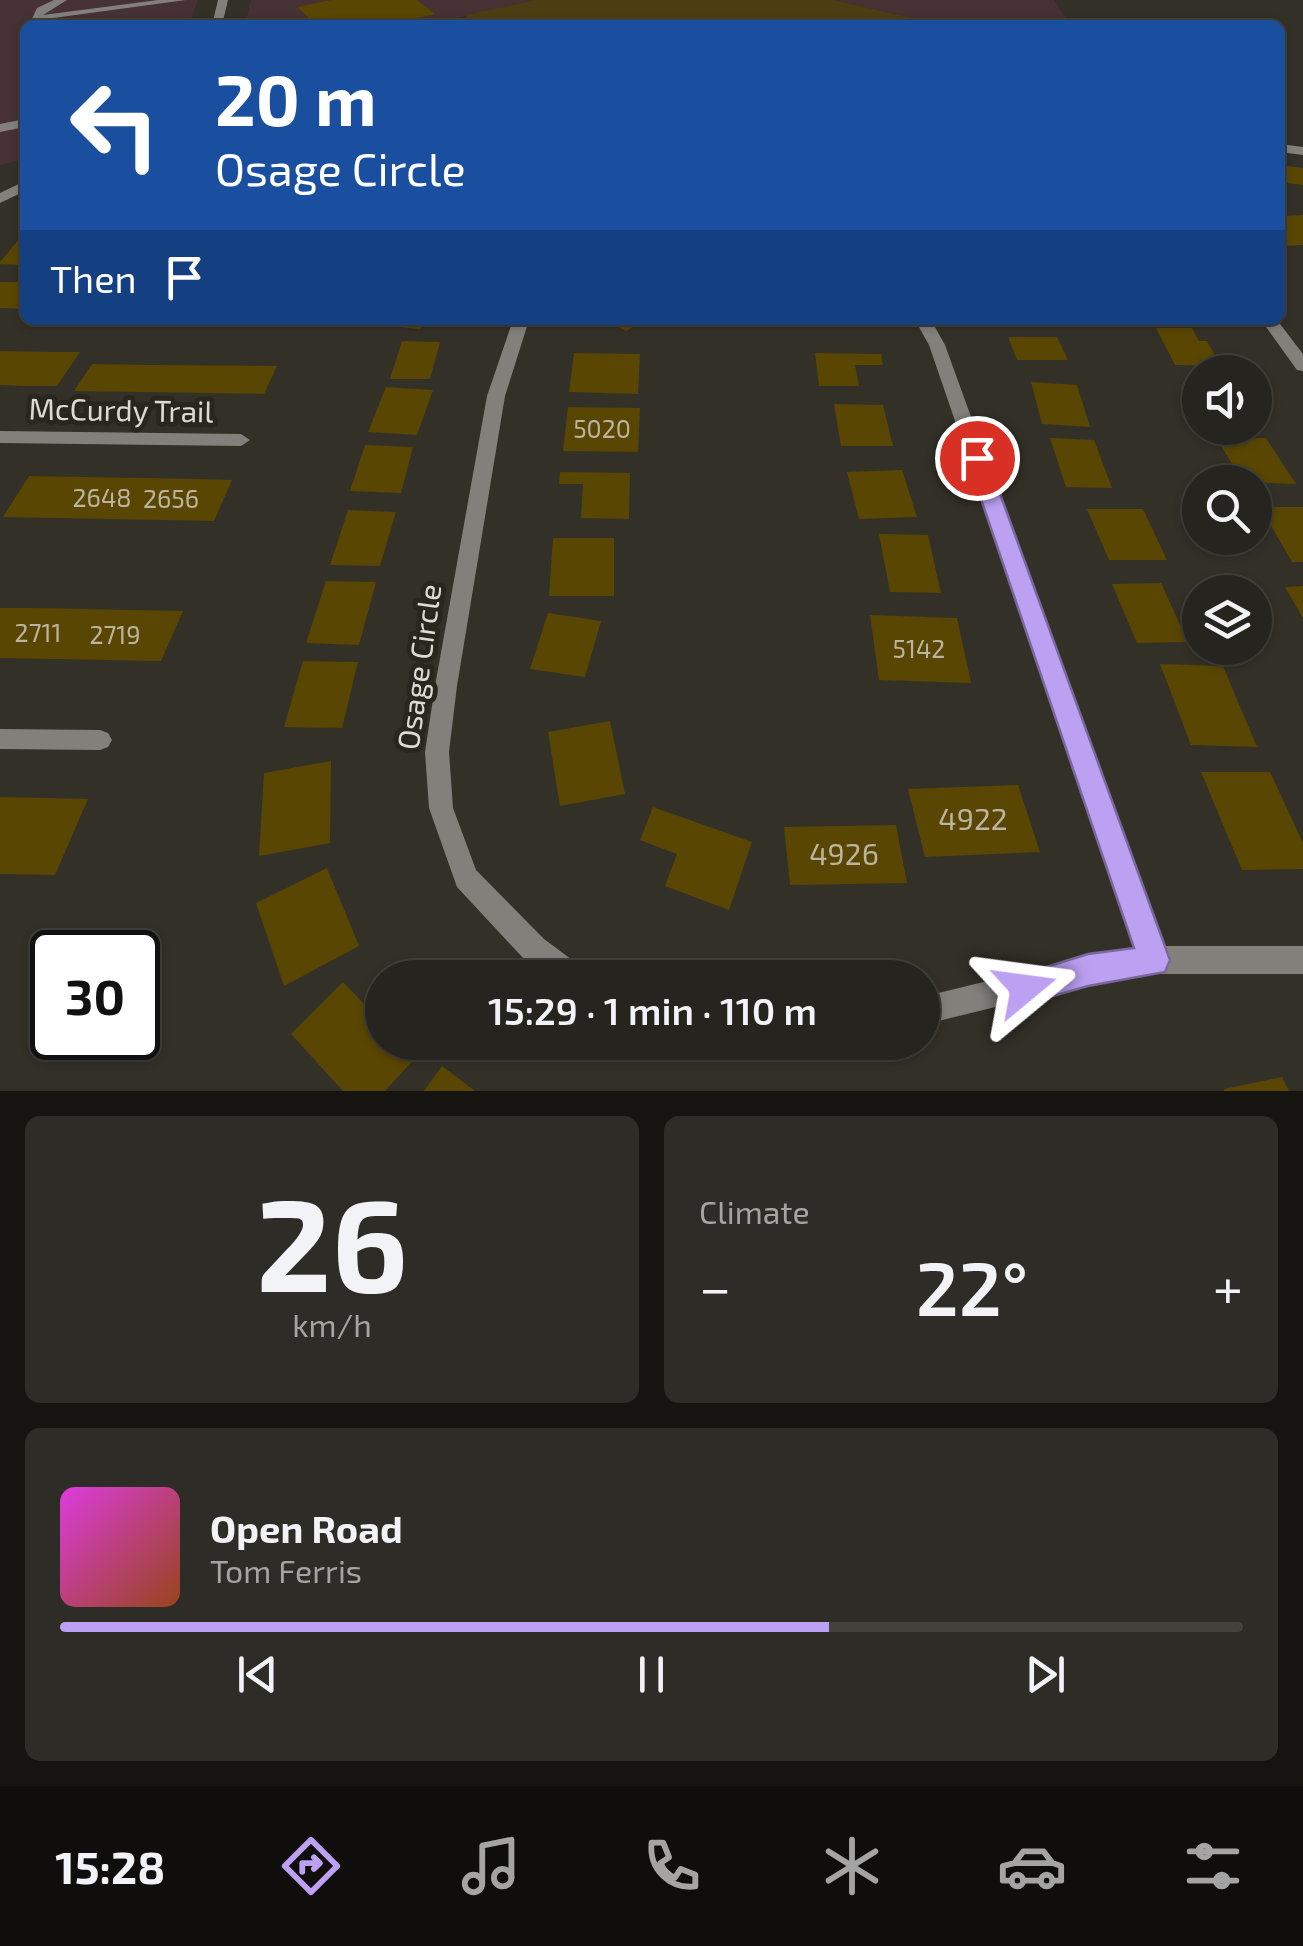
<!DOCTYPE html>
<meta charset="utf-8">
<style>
body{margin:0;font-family:"Exo 2",sans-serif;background:#2e2c27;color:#f1f3f6;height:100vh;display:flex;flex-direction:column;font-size:38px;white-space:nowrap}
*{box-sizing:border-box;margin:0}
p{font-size:32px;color:#a4a4a4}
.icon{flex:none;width:55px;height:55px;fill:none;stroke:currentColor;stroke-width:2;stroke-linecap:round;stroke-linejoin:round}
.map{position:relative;height:1091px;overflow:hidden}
.panel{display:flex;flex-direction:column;gap:25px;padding:25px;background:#151410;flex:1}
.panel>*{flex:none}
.hud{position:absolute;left:20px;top:20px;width:1265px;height:305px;border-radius:15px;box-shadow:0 2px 8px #0004,0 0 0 2px #42413c;background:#1a4fa0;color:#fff;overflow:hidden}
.buttons{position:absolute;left:1182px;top:355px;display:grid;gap:20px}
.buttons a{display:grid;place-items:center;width:90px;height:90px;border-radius:50%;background:#26241e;box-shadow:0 2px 8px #0004,0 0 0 2px #42413c;font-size:50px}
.speed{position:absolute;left:30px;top:930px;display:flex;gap:20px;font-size:50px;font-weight:700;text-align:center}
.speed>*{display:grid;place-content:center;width:130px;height:130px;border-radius:50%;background:#26241e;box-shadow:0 2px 8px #0004,0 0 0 2px #42413c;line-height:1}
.speed .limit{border:5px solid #111;border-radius:15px;background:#fff;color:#111}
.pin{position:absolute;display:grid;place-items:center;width:85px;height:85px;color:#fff;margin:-42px;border:5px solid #fff;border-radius:50%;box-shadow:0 2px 10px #0007}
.me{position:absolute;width:110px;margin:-55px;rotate:74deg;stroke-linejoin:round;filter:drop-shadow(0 0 8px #0008)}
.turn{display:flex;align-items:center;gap:35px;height:210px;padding:0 30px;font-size:45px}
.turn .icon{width:130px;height:130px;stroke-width:2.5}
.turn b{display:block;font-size:70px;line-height:85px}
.then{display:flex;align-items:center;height:95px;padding:0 30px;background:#0003;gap:20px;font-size:38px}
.big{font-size:75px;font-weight:600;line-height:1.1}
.panel .tile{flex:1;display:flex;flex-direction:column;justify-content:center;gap:15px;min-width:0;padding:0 35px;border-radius:15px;background:#2e2c27}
.panel .dial{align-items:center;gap:0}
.dial b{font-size:130px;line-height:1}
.song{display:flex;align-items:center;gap:30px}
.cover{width:120px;height:120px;border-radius:15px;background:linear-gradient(135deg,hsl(300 70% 55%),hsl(20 70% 35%))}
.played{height:10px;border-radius:5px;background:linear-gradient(90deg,#bca0f2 65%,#42413c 65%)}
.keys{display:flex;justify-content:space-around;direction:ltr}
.heat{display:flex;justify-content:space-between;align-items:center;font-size:55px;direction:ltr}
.panel .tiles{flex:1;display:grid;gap:25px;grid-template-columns:1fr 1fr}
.tile:last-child{grid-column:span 2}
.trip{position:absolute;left:365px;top:960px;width:575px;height:100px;border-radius:50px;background:#26241e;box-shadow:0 2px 8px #0004,0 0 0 2px #42413c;font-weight:600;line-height:100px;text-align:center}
.tab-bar{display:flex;height:160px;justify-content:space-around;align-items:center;background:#0f0e0c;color:#a4a4a4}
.tab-bar .icon{width:70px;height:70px}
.tab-bar .on{color:#bca0f2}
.tab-bar b{font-size:45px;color:#f1f3f6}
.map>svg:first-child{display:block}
</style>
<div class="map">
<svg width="1303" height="1091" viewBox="0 0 1303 1091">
<rect width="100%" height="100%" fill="#333028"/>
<path fill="#463135" d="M0,0H198L189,25H25V159L0,165Z
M251,0H535L425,25H245Z
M835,0H1054L1070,25H941Z"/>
<path fill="#4c3e13" d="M535,0H835L941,25H464L467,15Z"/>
<path fill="#594602" d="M331,0H417L435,14L387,25H316L297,7Z
M1280,165L1303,168V185L1280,182Z
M1303,215V245L1280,246V216Z
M25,232V265L0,264V262Z
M0,282H25V309L0,308Z
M392,320H425L420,329L389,326Z
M606,320H645L626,331Z
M1156,328H1192L1199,341H1207L1221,366L1175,365Z
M1008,337H1057L1068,360H1017Z
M402,341L440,342L430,379H390Z
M0,351L50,352H80L57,386H26L0,385Z
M574,353L640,354L638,394L569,392Z
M815,353L881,354L883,365H855L859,386H819Z
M92,364L153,365L277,366L264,394L74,391Z
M1031,382L1077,385L1090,427L1042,424Z
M386,387L433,390L417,435L368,432Z
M834,404L883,405L893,446H841Z
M568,407L640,408L638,452L563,451Z
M1050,438L1094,440L1112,488L1066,487Z
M1266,438L1296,484L1243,482L1217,439Z
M365,445L413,447L401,493L350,491Z
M902,470L917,517L859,519L847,472Z
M560,472L630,473L629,519L581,518L583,484H559Z
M29,476L198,479L232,480L214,521L3,517Z
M1260,507H1303V562H1292Z
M1087,509H1143L1167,560H1109Z
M348,510L396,512L380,566L330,565Z
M879,534L928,535L941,593L890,592Z
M553,538H614V596H549Z
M326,581L376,582L359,645L306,643Z
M1161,583L1188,642L1137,643L1112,584Z
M1303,586V618L1285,587Z
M0,608H33L183,611L161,661L0,658Z
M548,613L601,621L585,677L530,669Z
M870,615L957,618L971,683L879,680Z
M303,661L358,662L342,728L284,727Z
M1160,664L1223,666L1257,747L1191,745Z
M610,721L625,794L560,806L548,732Z
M331,761L330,843L259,856L264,773Z
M1201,772H1270L1303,843V869L1242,870Z
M1018,785L1040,852L925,857L908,789Z
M0,797L88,799L55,875L0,874Z
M653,807L752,842L729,910L665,886L677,854L640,840Z
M896,825L907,883L790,885L784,827Z
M327,868L359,946L284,986L256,903Z
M343,982L382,1023V1042H401L416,1057L385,1091H343L291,1034Z
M442,1066L475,1091H424Z
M1282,1077L1289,1091H1224V1089Z"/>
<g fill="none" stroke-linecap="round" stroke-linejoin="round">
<path fill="#83807c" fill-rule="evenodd" d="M54,0H67L43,15L158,0H186L31,21L37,8Z
M25,119V127L0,132V124Z"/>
<path fill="#83807c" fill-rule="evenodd" d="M218,0H228L222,25H212Z
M1280,144L1303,147V155L1280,152Z
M25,181V191L0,203V193Z
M513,320H529L505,396L457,686L449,752L453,808L476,870L544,939L583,968L587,978H549L524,959L457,887L429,808L425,752L435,686L487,396Z
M915,320H931L945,345L1163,946H1303V974H1154L1089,984L922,1025V997L1089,956L1136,949L929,345Z
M1261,320H1277L1303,354V371L1297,370Z
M0,431L241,434L250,440L241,446L0,443Z
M0,729L100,730L108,733L112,740L108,747L100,750L0,749Z"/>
</g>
<path fill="#bca0f2" stroke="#7a689d" stroke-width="2.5" d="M977,451L987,458L1170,960L1165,972L1088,986L1025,1004L1014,999L1009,988L1014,977L1088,954L1134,948L967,458Z"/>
<g text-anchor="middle" stroke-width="10" stroke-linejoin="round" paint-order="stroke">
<g font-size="25" fill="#bbb5a0">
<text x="602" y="438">5020</text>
<text x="102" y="507">2648</text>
<text x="171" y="508">2656</text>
<text x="38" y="642">2711</text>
<text x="115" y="644">2719</text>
<text x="919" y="658">5142</text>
</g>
<g font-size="30" fill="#dcdad5" stroke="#29261e">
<text transform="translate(121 411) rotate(1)" y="10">McCurdy Trail</text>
<text transform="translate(420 667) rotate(-82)" y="10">Osage Circle</text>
</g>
<g font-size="30" fill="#bbb5a0">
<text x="973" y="830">4922</text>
<text x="844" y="865">4926</text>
</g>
</g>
</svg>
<div class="buttons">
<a><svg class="icon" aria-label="sound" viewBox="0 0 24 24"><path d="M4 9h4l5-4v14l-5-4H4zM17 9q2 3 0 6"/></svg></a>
<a><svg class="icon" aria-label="search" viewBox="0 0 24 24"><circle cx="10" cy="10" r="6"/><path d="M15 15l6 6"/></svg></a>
<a><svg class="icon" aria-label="layers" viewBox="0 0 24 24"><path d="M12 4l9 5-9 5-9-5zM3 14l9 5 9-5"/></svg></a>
</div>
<div class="speed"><div class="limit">30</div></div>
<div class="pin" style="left:977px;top:458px;background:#d93025"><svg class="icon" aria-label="arrive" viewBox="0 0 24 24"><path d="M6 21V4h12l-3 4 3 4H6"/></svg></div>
<svg class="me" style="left:1025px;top:988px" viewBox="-20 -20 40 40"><path d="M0-17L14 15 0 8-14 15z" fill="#bca0f2" stroke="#fff" stroke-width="4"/></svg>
<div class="trip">15:29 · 1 min · 110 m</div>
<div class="hud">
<div class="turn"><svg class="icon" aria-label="left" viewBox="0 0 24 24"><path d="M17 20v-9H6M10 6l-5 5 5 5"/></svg><div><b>20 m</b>Osage Circle</div></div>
<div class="then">Then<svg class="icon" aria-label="arrive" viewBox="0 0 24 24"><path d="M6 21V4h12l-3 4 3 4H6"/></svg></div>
</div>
</div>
<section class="panel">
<div class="tiles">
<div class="tile dial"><b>26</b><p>km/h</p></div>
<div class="tile"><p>Climate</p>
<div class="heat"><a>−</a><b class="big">22°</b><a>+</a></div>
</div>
<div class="tile">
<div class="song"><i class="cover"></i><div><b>Open Road</b><p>Tom Ferris</p></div></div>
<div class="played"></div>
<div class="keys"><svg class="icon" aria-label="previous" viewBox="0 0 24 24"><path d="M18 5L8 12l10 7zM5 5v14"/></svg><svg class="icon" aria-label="pause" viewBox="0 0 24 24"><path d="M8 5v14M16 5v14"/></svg><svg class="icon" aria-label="next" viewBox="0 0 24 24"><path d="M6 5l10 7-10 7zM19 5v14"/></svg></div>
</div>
</div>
</section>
<nav class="tab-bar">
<b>15:28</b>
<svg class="icon on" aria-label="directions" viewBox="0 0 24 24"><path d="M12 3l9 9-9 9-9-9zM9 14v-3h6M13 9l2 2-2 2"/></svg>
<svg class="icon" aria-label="music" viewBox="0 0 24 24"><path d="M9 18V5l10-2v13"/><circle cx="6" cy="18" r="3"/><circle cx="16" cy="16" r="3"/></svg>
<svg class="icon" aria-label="phone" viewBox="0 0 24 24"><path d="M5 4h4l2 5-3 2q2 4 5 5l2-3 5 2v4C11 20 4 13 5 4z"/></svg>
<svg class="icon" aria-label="climate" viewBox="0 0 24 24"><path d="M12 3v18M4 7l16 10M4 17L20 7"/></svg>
<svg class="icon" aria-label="car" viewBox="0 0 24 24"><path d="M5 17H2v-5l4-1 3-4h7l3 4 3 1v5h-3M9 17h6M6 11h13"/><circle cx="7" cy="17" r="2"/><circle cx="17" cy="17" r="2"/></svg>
<svg class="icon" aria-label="filters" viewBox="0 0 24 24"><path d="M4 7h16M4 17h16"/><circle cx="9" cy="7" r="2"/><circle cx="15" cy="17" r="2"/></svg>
</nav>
